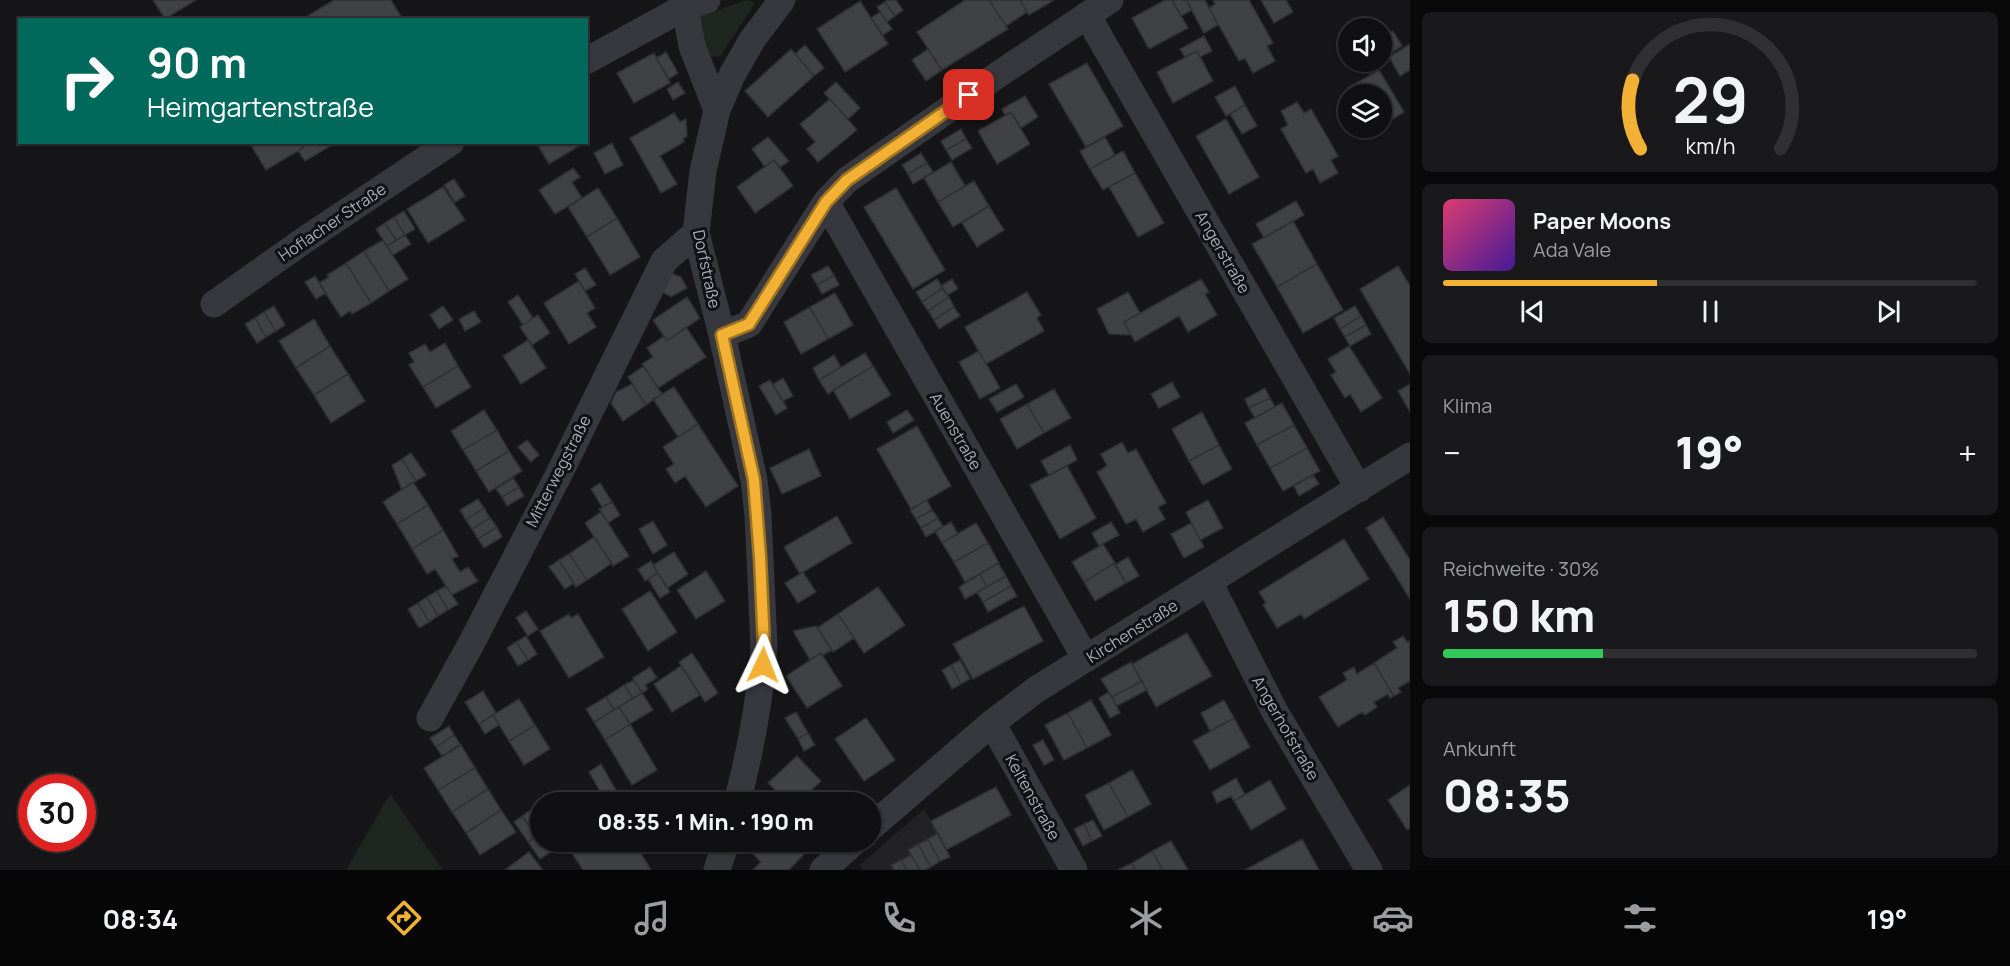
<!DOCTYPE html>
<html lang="de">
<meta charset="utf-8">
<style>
body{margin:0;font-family:Manrope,sans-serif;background:#19191b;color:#f1f3f6;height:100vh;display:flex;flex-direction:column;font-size:22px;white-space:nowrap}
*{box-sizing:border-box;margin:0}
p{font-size:20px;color:#9c9d9f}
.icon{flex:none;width:33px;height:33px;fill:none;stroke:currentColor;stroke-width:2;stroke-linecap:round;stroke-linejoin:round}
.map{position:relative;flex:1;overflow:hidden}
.sheet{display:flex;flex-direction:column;gap:12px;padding:12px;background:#09090a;width:600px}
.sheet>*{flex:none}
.banner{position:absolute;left:18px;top:18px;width:570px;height:126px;border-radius:0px;box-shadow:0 2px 4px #0004,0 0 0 2px #303032;background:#00695c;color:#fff;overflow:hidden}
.controls{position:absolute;left:1338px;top:18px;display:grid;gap:12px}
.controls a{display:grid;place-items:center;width:54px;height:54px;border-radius:50%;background:#101012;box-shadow:0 2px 4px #0004,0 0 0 2px #303032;font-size:30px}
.speed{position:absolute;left:18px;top:774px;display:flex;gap:12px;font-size:30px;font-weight:700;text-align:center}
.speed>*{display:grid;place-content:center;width:78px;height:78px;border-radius:50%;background:#101012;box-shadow:0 2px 4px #0004,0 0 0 2px #303032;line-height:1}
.speed .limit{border:9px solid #d22;background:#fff;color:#111}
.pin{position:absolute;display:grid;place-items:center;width:51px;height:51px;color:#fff;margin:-26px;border-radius:12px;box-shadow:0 3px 9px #0006}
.me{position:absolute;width:66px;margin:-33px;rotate:2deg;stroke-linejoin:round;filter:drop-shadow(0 0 4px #0008)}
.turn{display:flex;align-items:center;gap:21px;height:126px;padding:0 30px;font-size:27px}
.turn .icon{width:78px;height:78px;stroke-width:2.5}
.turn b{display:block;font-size:42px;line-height:51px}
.big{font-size:45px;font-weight:800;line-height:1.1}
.sheet .card{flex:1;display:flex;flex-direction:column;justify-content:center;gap:9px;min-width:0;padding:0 21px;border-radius:9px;background:#19191b}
.sheet .dial{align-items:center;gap:0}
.dial svg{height:156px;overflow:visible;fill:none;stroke:#303032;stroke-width:7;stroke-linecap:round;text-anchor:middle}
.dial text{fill:#f1f3f6;stroke:none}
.song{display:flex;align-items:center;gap:18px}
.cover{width:72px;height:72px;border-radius:9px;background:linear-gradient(135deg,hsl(340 70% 55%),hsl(260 70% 35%))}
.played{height:6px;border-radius:3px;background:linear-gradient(90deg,#f2b134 40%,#303032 40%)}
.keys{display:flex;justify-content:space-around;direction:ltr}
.heat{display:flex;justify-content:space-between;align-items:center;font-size:33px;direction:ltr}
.charge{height:9px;border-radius:4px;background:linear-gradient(90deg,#34c759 30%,#303032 0)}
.trip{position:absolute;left:530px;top:792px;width:351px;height:60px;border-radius:30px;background:#101012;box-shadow:0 2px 4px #0004,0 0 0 2px #303032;font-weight:800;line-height:60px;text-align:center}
.menu{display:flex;height:96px;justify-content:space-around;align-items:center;background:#060607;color:#9c9d9f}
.menu .icon{width:42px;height:42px}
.menu .active{color:#f2b134}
.menu b{font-size:27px;color:#f1f3f6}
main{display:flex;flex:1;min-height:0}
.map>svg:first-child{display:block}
</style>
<main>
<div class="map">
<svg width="1410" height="870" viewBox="0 0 1410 870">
<rect width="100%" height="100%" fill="#161618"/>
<path fill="#222225" d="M924,809L950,857L925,870H863L860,865Z"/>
<path fill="#1e261f" d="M747,0L755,3L720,57L708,56L698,17Z
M390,794L443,870H346Z"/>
<path fill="#404145" stroke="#303034" stroke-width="1.5" d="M153,0H196L165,19Z
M334,0H391L402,18L301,20Z
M888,0H896L903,10L895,16L885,2Z
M965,0H989L1008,29L942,70L917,32Z
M989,0H1020L1027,12L1006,26Z
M1020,0H1054L1029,15Z
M1165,0H1172L1188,28L1149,49L1132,18Z
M1172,0H1186L1192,10L1181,16Z
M1186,0H1205L1218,25L1204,33Z
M1213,0H1249L1273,43L1267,46L1275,61L1253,73L1245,58L1239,61L1209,8L1215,4Z
M1261,0H1286L1293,12L1274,23Z
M860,1L888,44L845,72L817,29Z
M885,2L895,16L887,22L877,7Z
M880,12L892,29L883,35L871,18Z
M1393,31L1402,46L1382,59V38Z
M1204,36L1212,51L1200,57L1197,51L1185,57L1180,49Z
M1410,44V70L1400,76L1389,57Z
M805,45L824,68L814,76L795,54Z
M791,49L814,76L768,117L745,91Z
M928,49L942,70L926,81L912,60Z
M1197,51L1213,81L1173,103L1157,72Z
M666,52L678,73L669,79L656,58Z
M654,53L670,83L634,103L617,73Z
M1087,63L1123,126L1086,147L1049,84Z
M1379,70L1404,112L1382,126V94H1352L1348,88Z
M678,82L685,93L673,100L667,89Z
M836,82L860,108L848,119L824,93Z
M1235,86L1245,105L1226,116L1215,97Z
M1025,96L1038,117L1021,128L1011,112L1005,115L1002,109Z
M830,99L857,130L818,162L807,149L815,142L800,124Z
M1297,102L1304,113L1311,109L1338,156L1331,160L1338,173L1320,183L1313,169L1306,173L1281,129L1288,125L1281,111Z
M1245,105L1257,126L1242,134L1230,114Z
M1011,112L1030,144L997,164L978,131Z
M674,113L680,122L686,119L687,136L683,139L684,142L660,156L677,184L661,193L630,138Z
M1226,119L1259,177L1229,194L1196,136Z
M961,129L966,139L946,150L941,141Z
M768,137L789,161L779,168L774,160L765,167L752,149Z
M1105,137L1115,155L1090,169L1080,151Z
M966,139L972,148L952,160L946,150Z
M249,142H300L303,148L266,170Z
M300,142H337L305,161L298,151L303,148Z
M536,142H577L579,146L549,164Z
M612,143L623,165L605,174L594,153Z
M1123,151L1135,173L1103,190L1090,169Z
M921,153L927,163L908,174L902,165Z
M774,160L793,186L755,213L737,187Z
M951,162L965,186L938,202L924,178Z
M927,163L933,172L913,184L908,174Z
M573,168L580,177L572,182L582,198L555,214L539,190Z
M1135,173L1164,223L1138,237L1109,187Z
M454,179L465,196L455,202L444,185Z
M974,181L989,206L953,227L938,202Z
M443,187L465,220L428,243L407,209Z
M598,188L617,218L587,237L568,207Z
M896,188L945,270L913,289L864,207Z
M1296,201L1304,215L1264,238L1256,224Z
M989,206L1004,230L977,247L962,223Z
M404,211L415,229L405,235L394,217Z
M394,217L405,235L396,240L385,223Z
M617,218L640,257L610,275L587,237Z
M1293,221L1317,264L1277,287L1252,244Z
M385,223L396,240L387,246L376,229Z
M405,235L411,244L393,255L387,246Z
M383,240L408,279L389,291L364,251Z
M364,251L389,291L371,303L346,263Z
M346,263L371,303L352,314L350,311L341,317L319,283L329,277L327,275Z
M1317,264L1343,310L1303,333L1277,287Z
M828,266L834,275L817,285L811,275Z
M1398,266L1410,286V374L1360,289Z
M585,268L596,285L585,291L575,274Z
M670,273L681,277L687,288L671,297L662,292Z
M834,275L839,285L822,294L817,285Z
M315,276L326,293L316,299L305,282Z
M937,279L943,288L922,302L916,292Z
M952,279L958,289L947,295L941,286Z
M1201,279L1209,292L1205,294L1217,315L1188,332L1179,316L1135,342L1124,322Z
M579,281L595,308L587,313L596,327L569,344L544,303Z
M943,288L949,297L928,311L922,302Z
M1027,292L1041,315L1037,318L1044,331L986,364L965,327Z
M1128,292L1140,313L1124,322L1131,335L1109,334L1097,309Z
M835,293L853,325L828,339L810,307Z
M518,295L533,318L523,325L508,302Z
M687,297L700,318L667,341L653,320Z
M949,297L954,307L934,320L928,311Z
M274,306L285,325L276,331L264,312Z
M443,306L453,320L439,329L430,315Z
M1355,306L1361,316L1340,329L1334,318Z
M810,307L828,339L801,354L784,322Z
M954,307L960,316L939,329L934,320Z
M474,311L481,322L465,331L459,319Z
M264,312L276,331L266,337L255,318Z
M538,315L550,333L532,345L520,327Z
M1361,316L1366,325L1345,337L1340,329Z
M255,318L266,337L257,343L245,324Z
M314,319L330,346L296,368L279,341Z
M1366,325L1371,334L1350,346L1345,337Z
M686,327L706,357L658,388L642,364L653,357L647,348L664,336L667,341Z
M528,340L546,368L521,384L503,356Z
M445,343L458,366L423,387L409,365L414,362L409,353L425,344L430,352Z
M330,346L348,374L314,395L296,368Z
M1349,346L1382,398L1361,412L1350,394L1345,398L1331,375L1336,372L1328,359Z
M979,351L1000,388L980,399L959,362Z
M865,353L873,366L828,394L819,380Z
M834,355L841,367L819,380L813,368Z
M458,366L471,387L436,408L423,387Z
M644,366L662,394L646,405L628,377Z
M873,366L891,395L850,419L833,390Z
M348,374L365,401L331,423L314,395Z
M783,378L793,396L783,401L773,384Z
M770,380L787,408L776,415L759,386Z
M1172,382L1180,397L1159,408L1151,394Z
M632,384L646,405L623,421L611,403L616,392Z
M1016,384L1024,397L997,412L989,399Z
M1410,384V412L1398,391Z
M674,387L698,424L678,437L653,399Z
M1265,388L1270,398L1249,408L1245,399Z
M1054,389L1071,418L1044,433L1027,404Z
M1270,398L1275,407L1255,418L1249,408Z
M1282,403L1294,425L1257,445L1245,423Z
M1027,404L1044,433L1017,449L1000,419Z
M484,410L497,430L463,450L451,431Z
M907,410L914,420L893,433L887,422Z
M1202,412L1219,445L1189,461L1172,429Z
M698,424L738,486L706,507L685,476L675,483L666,469L674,464L663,447Z
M1294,425L1307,448L1270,468L1257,445Z
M917,426L951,486L911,509L877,449Z
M497,430L509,451L476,471L463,450Z
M527,440L539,455L531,462L518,447Z
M1122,442L1128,453L1136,449L1166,503L1158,507L1165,519L1143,532L1136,519L1126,524L1097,472L1107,466L1101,454Z
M1070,445L1077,460L1049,475L1041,461Z
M1219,445L1232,469L1203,485L1189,461Z
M1307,448L1320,471L1283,491L1270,468Z
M809,449L821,476L782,494L770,468Z
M509,451L522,471L489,492L476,471Z
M411,453L426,475L416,481L402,459Z
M402,459L416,481L402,490L392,465Z
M1067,466L1096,518L1060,539L1030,485Z
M1313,475L1319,484L1299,496L1294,486Z
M513,478L519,487L502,497L496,489Z
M413,482L428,505L397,524L383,502Z
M600,483L612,502L602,507L591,489Z
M519,487L524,496L507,506L502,497Z
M478,499L484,508L466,520L460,510Z
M927,500L932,510L916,519L910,510Z
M1208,500L1223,528L1200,540L1186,512Z
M612,502L620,515L608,523L599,509Z
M428,505L443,530L412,549L397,524Z
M484,508L490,518L472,529L466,520Z
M932,510L938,518L921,528L916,519Z
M601,512L629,556L613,566L585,523Z
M837,516L852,543L800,574L784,547Z
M1383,517L1410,560V599L1366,528Z
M490,518L497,527L478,539L472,529Z
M938,518L943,527L926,537L921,528Z
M653,521L667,545L653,554L639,529Z
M951,522L958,534L942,543L935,531Z
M1111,522L1119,535L1099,546L1092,533Z
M976,523L988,543L954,562L942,543Z
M1191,523L1204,547L1184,558L1171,534Z
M497,527L502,537L484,548L478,539Z
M443,530L458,556L452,559L460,572L468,567L478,581L452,595L435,569L427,574L412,549Z
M594,537L612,563L587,580L569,554Z
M1344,539L1369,579L1304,619L1301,614L1277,628L1263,605L1266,603L1259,592Z
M988,543L999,563L965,582L954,562Z
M1103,544L1115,563L1084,582L1072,562Z
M674,552L688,574L667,588L653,565Z
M569,554L587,580L576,587L559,560Z
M1128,557L1139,576L1126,583L1115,565Z
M559,560L574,583L565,589L549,567Z
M651,561L658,573L645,581L638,569Z
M998,563L1006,576L987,587L980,574Z
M1115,563L1126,583L1095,601L1084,582Z
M706,571L725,601L696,619L677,590Z
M803,572L816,592L798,603L785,583Z
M658,573L670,592L660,598L648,579Z
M980,574L987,587L965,599L959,587Z
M1006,576L1011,586L983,602L977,592Z
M446,586L458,604L448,610L437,591Z
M1011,586L1017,596L988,612L983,602Z
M878,587L905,625L864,653L838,614Z
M437,591L448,610L438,616L427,597Z
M650,591L677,632L648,651L622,609Z
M427,597L438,616L429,622L418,603Z
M418,603L429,622L419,628L408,609Z
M1024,606L1043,641L973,679L953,644Z
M526,611L538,629L528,636L516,618Z
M569,614L571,618L578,614L604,657L569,678L540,631Z
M838,614L854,638L833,652L817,628Z
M816,626L832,650L823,655L821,653L810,660L793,631Z
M1187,633L1212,676L1156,707L1132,664Z
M526,636L537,654L528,660L516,642Z
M1403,636L1407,642L1410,641V681L1398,688L1401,692L1394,696L1374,663L1397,648L1393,642Z
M516,642L528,660L518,666L507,648Z
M692,653L718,693L705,702L679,662Z
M821,653L842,686L807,708L786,676Z
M960,660L970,679L961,684L951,665Z
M1131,662L1142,681L1112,697L1101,679Z
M1374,663L1394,696L1390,698L1388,694L1374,702L1377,707L1365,715L1362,712L1338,727L1319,697L1347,680L1343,673L1354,667L1357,674Z
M951,665L961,684L952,689L942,670Z
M681,666L700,695L672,712L654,684Z
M650,667L657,678L645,685L648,689L642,693L633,678Z
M634,680L642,693L633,698L624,685Z
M1142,681L1147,690L1117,706L1112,697Z
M624,685L633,698L614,710L606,697Z
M483,691L496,713L479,724L465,702Z
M1109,692L1120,713L1110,718L1099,698Z
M642,693L653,710L630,724L619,707Z
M606,697L614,710L594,722L586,709Z
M519,699L535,725L509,741L493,715Z
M1091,700L1111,735L1087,748L1068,713Z
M1224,700L1234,718L1210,731L1201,713Z
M619,707L630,724L605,740L594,722Z
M796,712L808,733L798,739L785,718Z
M1068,713L1087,748L1064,760L1045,725Z
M493,715L499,725L485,734L479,724Z
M866,718L895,760L864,781L835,739Z
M1234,718L1250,747L1210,770L1193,741Z
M630,724L657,770L632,785L605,740Z
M535,725L550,749L524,765L509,741Z
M449,726L454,735L436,747L430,738Z
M808,733L815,745L804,751L798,739Z
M454,735L460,744L442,756L436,747Z
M1043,740L1054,760L1044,765L1033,745Z
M461,745L475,768L438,790L424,768Z
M797,756L821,781L799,802H787L768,783Z
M601,764L617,792L605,800L589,772Z
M475,768L488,789L452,812L438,790Z
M1132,770L1151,804L1128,817L1109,783Z
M1236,778L1245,795L1234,801L1231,796L1217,803L1212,792Z
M1270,780L1286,809L1251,830L1234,801Z
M1109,783L1128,817L1104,830L1085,795Z
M1410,785V828L1407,830L1388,800Z
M996,787L1011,815L946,850L931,821Z
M488,789L501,810L466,833L452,812Z
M501,810L516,832L480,855L466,833Z
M531,810L540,822V833L536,836L522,816Z
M522,816L536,836L528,842L514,822Z
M1093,820L1102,836L1092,841L1084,824Z
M1084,824L1092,841L1083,846L1074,829Z
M540,833V842H553L557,848L540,859L528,842Z
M938,833L950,857L940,861L928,839Z
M928,839L940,861L931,867L918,844Z
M1302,839L1319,870H1245Z
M1171,841L1188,870H1163L1152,851Z
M588,842H634L651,870H583L571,852Z
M753,842H792L804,854L789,870H753L761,862L747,848Z
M918,844L931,867L925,870H920L908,850Z
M1152,851L1163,870H1136L1132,863Z
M529,852L543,870H505Z
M911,855L920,870H907L901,860Z
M901,860L907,870H894L891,865Z
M1132,863L1136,870H1118Z"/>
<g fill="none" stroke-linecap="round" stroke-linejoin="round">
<path stroke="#37383d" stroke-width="27" d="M681,0L685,7L692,46L717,110
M1087,15L1359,489
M586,61L685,7L707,0
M826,202L1086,659
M214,304L303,241L451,142
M722,335L749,324L826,202L847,180L999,74L1110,0
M1209,582L1275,712L1369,870
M430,718L471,644L559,474L664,261L696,233
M992,723L1074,870
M737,802C751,750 760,700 764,646L758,515L754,480L722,335L696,233L703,171L717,110L732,75L752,40L782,0
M870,828L992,723L1037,689L1410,456
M717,870L726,842
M823,870L854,842"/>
</g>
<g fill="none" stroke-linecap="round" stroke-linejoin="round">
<g stroke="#9d7322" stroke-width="15">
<path id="route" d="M763,665L764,646L760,557L754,480L722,335L749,324L826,202L847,180L969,95"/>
</g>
<use href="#route" stroke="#f2b134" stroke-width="10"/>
</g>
<g text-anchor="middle" stroke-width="6" stroke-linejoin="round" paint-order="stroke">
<g font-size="16" fill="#a8adb8" stroke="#111113">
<text transform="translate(332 222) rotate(-34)" y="6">Hoflacher Straße</text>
<text transform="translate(1223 252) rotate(60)" y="6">Angerstraße</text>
<text transform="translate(707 269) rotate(78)" y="6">Dorfstraße</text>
<text transform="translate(956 431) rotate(60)" y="6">Auenstraße</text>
<text transform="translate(558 471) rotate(-63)" y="6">Mitterwegstraße</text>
<text transform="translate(1132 631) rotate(-32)" y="6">Kirchenstraße</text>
<text transform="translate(1286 728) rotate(60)" y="6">Angerhofstraße</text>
<text transform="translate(1033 797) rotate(61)" y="6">Keltenstraße</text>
</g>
</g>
</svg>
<div class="controls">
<a><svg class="icon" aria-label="sound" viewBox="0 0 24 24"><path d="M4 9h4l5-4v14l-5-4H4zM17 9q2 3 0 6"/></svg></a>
<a><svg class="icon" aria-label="layers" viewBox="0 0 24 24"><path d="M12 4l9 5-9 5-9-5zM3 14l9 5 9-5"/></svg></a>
</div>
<div class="speed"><div class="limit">30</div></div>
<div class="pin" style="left:969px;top:95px;background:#d93025"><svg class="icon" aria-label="arrive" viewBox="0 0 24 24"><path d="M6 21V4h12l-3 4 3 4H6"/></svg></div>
<svg class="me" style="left:763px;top:665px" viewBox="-20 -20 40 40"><path d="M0-17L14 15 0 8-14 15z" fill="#f2b134" stroke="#fff" stroke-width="4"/></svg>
<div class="trip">08:35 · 1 Min. · 190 m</div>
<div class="banner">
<div class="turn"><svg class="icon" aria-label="right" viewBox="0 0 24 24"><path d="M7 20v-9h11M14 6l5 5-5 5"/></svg><div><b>90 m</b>Heimgartenstraße</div></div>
</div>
</div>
<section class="sheet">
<div class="card dial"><svg viewBox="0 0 100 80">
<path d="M14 69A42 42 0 1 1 86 69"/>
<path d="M14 69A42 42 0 0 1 10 34" stroke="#f2b134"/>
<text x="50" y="56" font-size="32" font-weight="700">29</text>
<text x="50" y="72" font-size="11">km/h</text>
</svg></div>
<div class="card">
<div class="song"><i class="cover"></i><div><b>Paper Moons</b><p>Ada Vale</p></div></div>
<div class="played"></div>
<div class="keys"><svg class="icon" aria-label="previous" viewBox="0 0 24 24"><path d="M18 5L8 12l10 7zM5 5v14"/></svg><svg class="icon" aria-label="pause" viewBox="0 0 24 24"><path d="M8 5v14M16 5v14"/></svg><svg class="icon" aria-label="next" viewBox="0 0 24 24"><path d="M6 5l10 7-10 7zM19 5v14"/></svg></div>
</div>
<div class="card"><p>Klima</p>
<div class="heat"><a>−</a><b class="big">19°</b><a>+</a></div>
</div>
<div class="card"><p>Reichweite · 30%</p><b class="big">150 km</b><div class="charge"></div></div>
<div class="card"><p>Ankunft</p><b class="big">08:35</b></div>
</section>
</main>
<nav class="menu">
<b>08:34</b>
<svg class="icon active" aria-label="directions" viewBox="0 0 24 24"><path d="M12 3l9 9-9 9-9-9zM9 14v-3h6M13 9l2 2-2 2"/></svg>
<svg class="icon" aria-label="music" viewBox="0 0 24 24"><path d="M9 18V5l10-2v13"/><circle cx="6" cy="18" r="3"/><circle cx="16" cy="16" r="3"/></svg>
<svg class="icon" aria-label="phone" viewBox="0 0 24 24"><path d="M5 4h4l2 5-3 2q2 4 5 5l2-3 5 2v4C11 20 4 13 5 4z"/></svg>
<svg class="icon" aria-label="climate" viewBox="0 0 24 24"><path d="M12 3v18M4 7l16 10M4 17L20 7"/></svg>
<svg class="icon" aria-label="car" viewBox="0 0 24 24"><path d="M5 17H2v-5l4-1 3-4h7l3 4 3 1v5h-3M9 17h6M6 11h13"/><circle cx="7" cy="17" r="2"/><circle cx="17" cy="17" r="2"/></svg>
<svg class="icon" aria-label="filters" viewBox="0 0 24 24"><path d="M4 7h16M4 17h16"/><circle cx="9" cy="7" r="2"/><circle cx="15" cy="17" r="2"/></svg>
<b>19°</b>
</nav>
